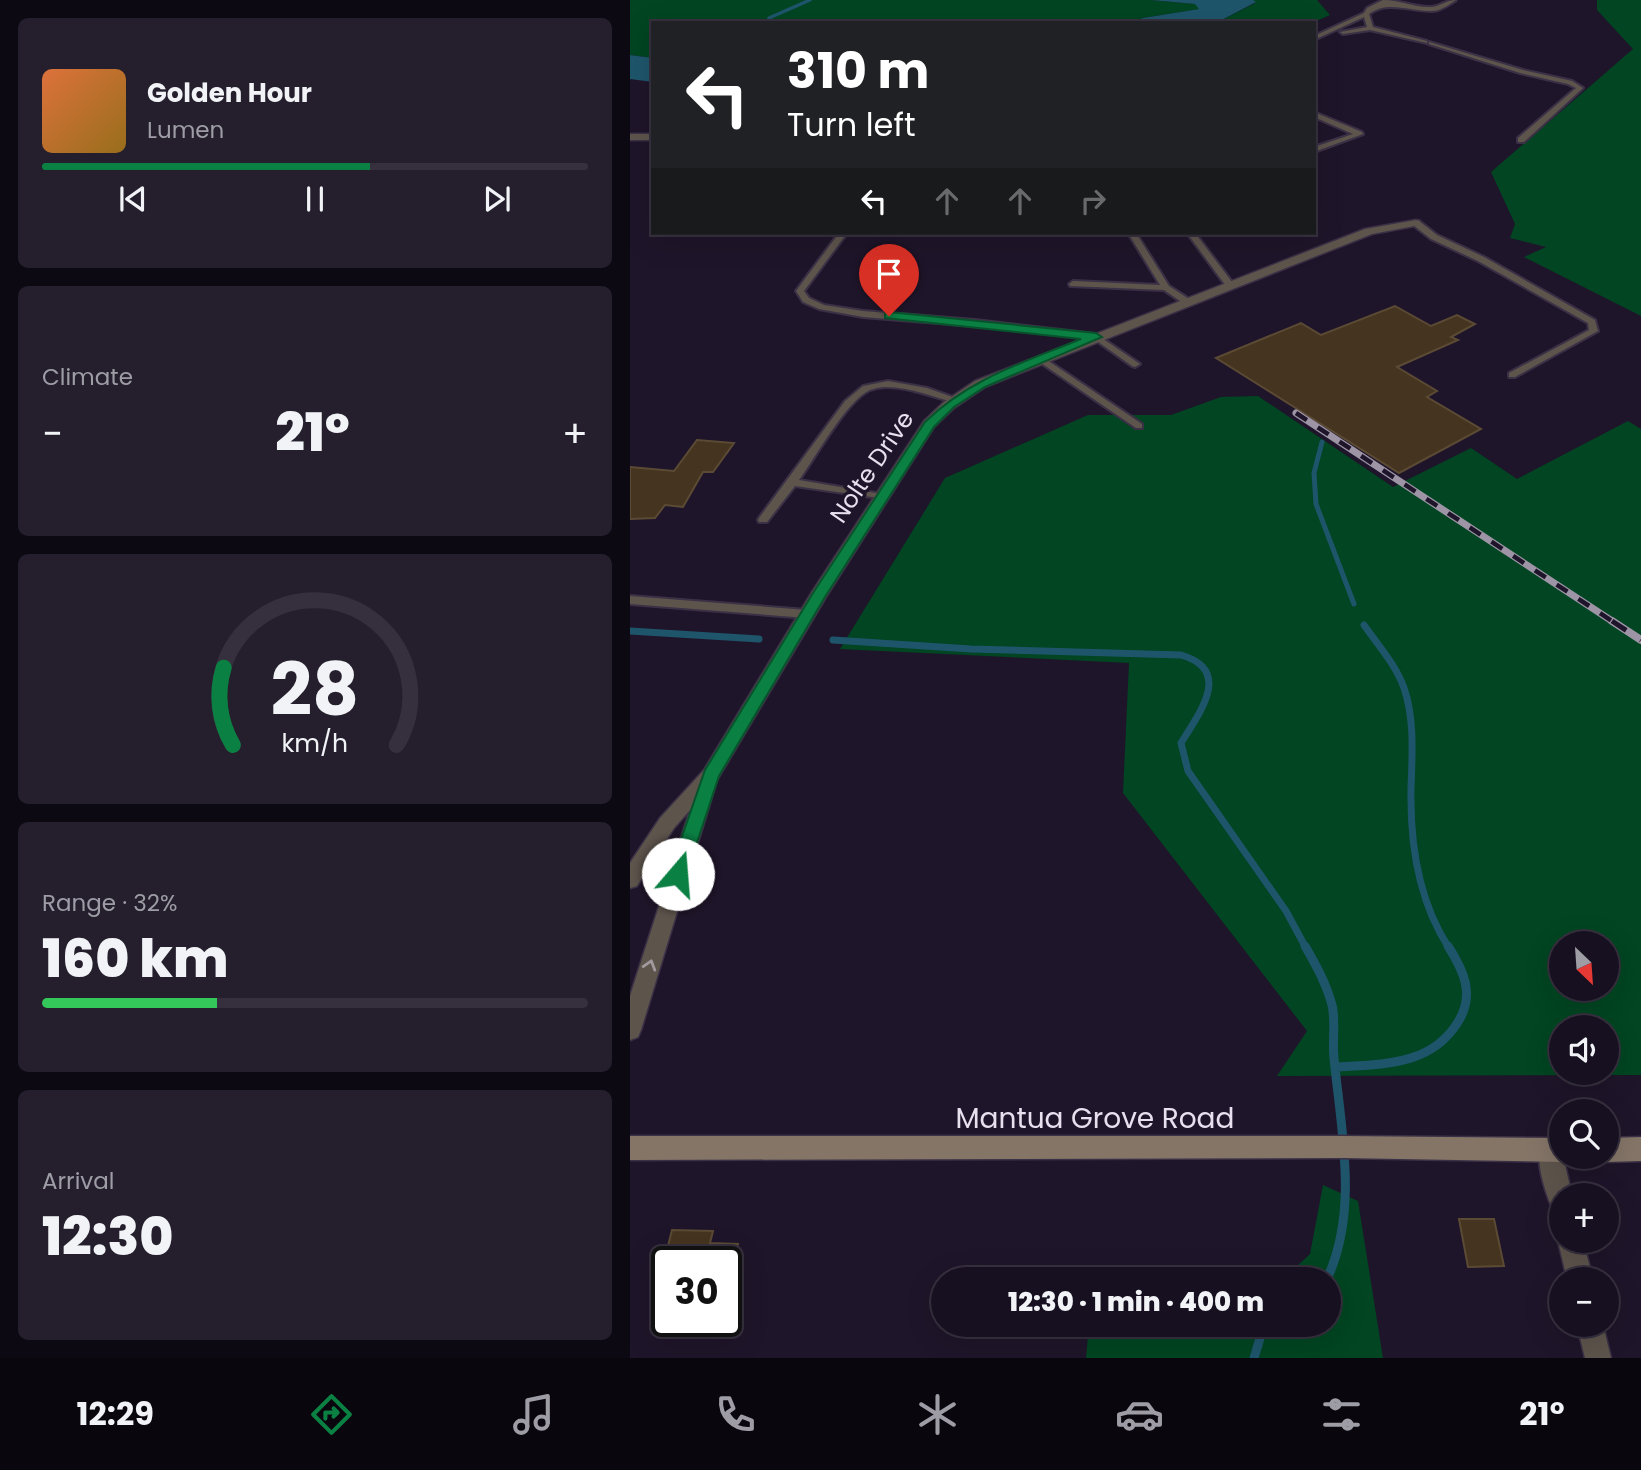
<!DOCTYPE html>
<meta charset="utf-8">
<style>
body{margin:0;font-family:Poppins,sans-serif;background:#241e2d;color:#f1f3f6;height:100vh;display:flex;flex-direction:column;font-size:26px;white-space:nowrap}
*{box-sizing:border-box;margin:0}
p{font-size:23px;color:#9e9da5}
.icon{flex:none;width:38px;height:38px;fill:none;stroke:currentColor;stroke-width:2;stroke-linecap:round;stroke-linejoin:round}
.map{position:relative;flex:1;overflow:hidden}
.drawer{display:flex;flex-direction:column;gap:18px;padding:18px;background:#0d0912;width:630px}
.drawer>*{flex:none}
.hud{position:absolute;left:21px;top:21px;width:665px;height:214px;border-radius:0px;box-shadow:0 7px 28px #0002,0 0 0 2px #36303e;background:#202124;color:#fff;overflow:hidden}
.needle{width:46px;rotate:155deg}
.fabs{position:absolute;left:919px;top:931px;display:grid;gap:14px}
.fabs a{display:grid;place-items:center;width:70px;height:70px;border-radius:50%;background:#171020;box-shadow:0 7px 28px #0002,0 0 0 2px #36303e;font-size:35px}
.speed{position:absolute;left:21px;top:1246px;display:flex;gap:14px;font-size:35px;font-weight:700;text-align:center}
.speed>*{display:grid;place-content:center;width:91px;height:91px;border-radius:50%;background:#171020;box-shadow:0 7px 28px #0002,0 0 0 2px #36303e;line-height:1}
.speed .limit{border:4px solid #111;border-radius:10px;background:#fff;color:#111}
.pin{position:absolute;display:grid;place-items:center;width:60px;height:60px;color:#fff;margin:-72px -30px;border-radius:50% 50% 50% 0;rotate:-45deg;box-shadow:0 0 7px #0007}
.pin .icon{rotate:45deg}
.me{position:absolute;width:77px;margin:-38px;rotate:18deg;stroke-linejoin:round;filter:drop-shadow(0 0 5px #0008)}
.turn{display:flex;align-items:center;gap:24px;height:147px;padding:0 21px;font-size:32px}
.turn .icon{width:91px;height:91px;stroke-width:2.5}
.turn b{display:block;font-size:49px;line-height:60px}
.lanes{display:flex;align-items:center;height:66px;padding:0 21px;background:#0003;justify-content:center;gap:35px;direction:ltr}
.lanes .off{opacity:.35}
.big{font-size:52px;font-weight:800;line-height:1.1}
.drawer .widget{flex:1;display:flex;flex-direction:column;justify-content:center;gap:10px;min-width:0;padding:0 24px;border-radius:10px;background:#241e2d}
.drawer .dial{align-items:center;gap:0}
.dial svg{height:182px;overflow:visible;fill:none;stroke:#36303e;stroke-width:7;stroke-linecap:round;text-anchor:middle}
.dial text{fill:#f1f3f6;stroke:none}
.song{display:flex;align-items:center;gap:21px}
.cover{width:84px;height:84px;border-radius:10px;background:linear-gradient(135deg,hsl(20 70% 55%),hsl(40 70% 35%))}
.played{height:7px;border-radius:4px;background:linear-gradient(90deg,#0b8043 60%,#36303e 60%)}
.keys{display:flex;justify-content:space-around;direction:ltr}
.heat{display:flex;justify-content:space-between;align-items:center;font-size:38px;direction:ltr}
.charge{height:10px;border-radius:5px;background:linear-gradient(90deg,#34c759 32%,#36303e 0)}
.trip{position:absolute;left:301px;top:1267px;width:410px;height:70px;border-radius:35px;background:#171020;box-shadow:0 7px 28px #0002,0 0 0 2px #36303e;font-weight:800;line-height:70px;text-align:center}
.menu{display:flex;height:112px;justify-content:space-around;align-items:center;background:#09060d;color:#9e9da5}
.menu .icon{width:49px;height:49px}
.menu .active{color:#0b8043}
.menu b{font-size:32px;color:#f1f3f6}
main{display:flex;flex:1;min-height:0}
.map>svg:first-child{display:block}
</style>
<main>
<section class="drawer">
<div class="widget">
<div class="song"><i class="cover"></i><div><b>Golden Hour</b><p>Lumen</p></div></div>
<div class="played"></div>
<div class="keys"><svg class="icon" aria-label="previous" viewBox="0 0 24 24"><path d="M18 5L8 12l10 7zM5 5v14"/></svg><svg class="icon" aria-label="pause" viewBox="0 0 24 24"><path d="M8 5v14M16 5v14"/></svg><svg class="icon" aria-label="next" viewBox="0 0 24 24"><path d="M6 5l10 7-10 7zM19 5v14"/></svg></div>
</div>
<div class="widget"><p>Climate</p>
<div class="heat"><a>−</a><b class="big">21°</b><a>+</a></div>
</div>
<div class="widget dial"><svg viewBox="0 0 100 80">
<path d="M14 69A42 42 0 1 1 86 69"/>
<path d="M14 69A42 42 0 0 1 10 35" stroke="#0b8043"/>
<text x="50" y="56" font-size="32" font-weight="700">28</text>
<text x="50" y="72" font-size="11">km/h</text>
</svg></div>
<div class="widget"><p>Range · 32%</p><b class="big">160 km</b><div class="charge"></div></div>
<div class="widget"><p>Arrival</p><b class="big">12:30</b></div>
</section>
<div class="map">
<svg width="1011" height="1358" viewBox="0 0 1011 1358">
<rect width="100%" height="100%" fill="#1f152a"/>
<path fill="#014522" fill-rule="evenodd" d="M0,0H521L566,4L570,9L513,18L500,23H23V58L0,55Z
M623,0H687L700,15L682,23H586L625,3Z
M967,0H1011V316L894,257L916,247L880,238L885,224L861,172L1003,49L967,10Z
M628,396L763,487L841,448L887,479L998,421L1011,429V1075L647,1076L677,1031L493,793L499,663L210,649L315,478L458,415H541L591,397ZM931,943H976V989H931ZM931,1027H976V1073H931Z
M693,1185L728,1201L753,1358H456L459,1325H698V1279H653L680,1254Z"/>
<path fill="#1e556b" d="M521,0H623L626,2L586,23H500L513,18L569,9L565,4Z
M0,55L23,58V82L0,79Z"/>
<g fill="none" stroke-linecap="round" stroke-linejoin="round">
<path stroke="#1e556b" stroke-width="3.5" d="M138,23L139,18L180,0"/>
<path stroke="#1e556b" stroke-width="5" d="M692,442L684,473L686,504L724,604"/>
<path stroke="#1e556b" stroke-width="7" d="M734,625C748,645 766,665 774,688C785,720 782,756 781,789C780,845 788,901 819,948
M0,631L129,639
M203,640L341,649L551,655C603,670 570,712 551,743L558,771L656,911L676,948"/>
<path stroke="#1e556b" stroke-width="9" d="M675,946C686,965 696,983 702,1005C706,1021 702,1041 704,1058C711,1130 729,1210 697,1279
M706,1067C753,1064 801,1066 828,1022C845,995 834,971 818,946
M624,1358L634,1325"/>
</g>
<path fill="#45341f" stroke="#5b4a34" stroke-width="2" d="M765,306L801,326L827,315L845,324L821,337L828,340L767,367L807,391L797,397L851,429L769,473L586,358L671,323L691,335Z
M67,440L104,443L83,472H73L53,507L35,505L25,518L0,519V467L44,471Z
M829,1219H864L874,1266L838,1267Z
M42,1230L83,1231L80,1243L108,1244L104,1262H34Z"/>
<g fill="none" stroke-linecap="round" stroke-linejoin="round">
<g stroke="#3b3146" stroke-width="4">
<path id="service" d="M753,0C769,0 783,7 799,7C808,8 816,0 826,0C820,4 809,12 801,11C779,11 757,0 739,14L743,27L797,41V43L740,30L713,34L710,32L737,27L734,17L684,40V36L734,13L737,8Z
M799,42L893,70L942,81L953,88L894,142H888V138L946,88L938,84L890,73L799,44Z
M684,112L732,132L733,134L684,152V147L723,134L684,117Z
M783,221H789L807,235L854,257L965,320L968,331L885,377H879V373L959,330L958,323L848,261L801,239L783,225Z
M209,233H217L174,291L179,298L194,305L233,311L345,320L466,334L510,364L505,367L502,366L464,339L345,326L233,317L189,309L173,302L166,291Z
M498,233H506L539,286L559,299V303H553L534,290L440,286L439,284L443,281L530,285Z
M557,233H565L602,282V286H596Z
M411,356L512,424V428H506L408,361L406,359Z
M258,381L297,388L331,400L326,403C303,397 280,387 256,387C251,387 245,388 240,390C217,400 185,458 169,480L252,494L257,497L256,499L165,486L137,522H129L128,520L129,518L215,401L233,386Z
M0,596L177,610L183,614L177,618L0,604Z"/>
</g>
<g stroke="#3b3146" stroke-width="3">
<path id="minor" d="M0,134H23V140H0Z
M786,220L790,221V225L742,234L355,387L324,408L304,427L196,597L87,780L11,1030L8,1037L0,1040V996L60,810L44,828L7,886L0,888V863L30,818L74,770L182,592L294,421L314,402L345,381L735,229Z
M920,1138L928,1142L931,1148L942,1195H931V1211L922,1208C915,1191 904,1159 912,1142Z
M931,1235V1241H953L963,1279H937L928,1241Z
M947,1325H973L981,1358H955Z"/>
</g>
<g stroke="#3b3146" stroke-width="3">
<path id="secondary" d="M0,1136H713L931,1138V1157H940L931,1162L713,1158L0,1160Z
M1011,1137V1161L976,1162L968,1158L976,1157V1138Z"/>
</g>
<use href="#service" fill="#5d544c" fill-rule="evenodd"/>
<use href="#minor" fill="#5d544c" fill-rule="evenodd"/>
<use href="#secondary" fill="#847567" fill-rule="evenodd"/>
<g stroke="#9d95a6" stroke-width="7">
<path id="rail-far1" d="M666,413L985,623"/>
</g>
<g stroke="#9d95a6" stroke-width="8">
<path id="rail" d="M982,621L1011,640"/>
</g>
<use href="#rail-far1" stroke="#1f152a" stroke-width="4.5" stroke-dasharray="13" stroke-linecap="butt"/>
<use href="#rail" stroke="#1f152a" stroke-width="5" stroke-dasharray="17" stroke-linecap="butt"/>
</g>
<defs><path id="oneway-chevron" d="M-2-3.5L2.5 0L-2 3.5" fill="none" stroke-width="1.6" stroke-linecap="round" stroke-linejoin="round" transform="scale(1.75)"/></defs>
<use stroke="#a29a9e" href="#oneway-chevron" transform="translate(20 965) rotate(-73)"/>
<path fill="#0b8043" stroke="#07532c" stroke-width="2" d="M259,312L466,333L472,337L355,387L324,407L304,427L195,597L89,776L55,879L48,881L42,879L39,874L75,770L183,593L295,422C340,378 395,362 451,339L255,318V313Z"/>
<g text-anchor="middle" stroke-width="7" stroke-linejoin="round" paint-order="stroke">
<g font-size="24" fill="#e7e0ef" stroke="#1f152a">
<text transform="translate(242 467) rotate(-56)" y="8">Nolte Drive</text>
</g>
<g font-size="28" fill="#e7e0ef" stroke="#1f152a">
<text x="465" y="1128">Mantua Grove Road</text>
</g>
</g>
</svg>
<div class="fabs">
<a><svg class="needle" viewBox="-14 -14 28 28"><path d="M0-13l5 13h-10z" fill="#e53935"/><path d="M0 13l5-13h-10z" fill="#9e9da5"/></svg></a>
<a><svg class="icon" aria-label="sound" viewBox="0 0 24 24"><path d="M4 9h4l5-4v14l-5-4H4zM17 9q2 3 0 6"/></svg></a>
<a><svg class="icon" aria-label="search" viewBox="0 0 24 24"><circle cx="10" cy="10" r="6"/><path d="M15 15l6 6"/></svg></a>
<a>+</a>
<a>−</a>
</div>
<div class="speed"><div class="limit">30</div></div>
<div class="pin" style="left:259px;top:316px;background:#d93025"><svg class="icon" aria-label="arrive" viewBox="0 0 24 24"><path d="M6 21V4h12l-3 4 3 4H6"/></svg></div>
<svg class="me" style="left:48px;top:874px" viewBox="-20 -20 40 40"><circle r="19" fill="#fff"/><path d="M0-13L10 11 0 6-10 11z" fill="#0b8043"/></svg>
<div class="trip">12:30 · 1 min · 400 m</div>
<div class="hud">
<div class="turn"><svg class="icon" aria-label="left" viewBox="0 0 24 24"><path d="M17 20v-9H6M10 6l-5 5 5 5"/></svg><div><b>310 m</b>Turn left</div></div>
<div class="lanes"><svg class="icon" aria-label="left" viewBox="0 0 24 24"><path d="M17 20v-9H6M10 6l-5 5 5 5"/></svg><svg class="icon off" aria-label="ahead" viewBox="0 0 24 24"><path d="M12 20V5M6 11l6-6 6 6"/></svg><svg class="icon off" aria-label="ahead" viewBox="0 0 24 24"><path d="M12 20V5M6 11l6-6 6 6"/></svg><svg class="icon off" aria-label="right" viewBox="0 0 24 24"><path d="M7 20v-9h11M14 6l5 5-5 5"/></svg></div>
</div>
</div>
</main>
<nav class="menu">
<b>12:29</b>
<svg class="icon active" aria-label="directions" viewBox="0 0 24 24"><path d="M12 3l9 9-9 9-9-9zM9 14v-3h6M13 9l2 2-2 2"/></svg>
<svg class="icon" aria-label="music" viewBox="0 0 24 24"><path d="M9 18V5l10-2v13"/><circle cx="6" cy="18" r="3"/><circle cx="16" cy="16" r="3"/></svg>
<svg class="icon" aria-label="phone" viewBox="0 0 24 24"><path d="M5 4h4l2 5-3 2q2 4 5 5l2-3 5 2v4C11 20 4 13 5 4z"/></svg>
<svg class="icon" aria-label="climate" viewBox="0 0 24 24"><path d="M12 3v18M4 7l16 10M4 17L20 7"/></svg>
<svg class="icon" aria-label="car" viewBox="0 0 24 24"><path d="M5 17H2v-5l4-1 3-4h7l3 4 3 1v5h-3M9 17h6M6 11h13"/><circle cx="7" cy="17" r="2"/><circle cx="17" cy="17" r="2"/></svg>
<svg class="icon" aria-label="filters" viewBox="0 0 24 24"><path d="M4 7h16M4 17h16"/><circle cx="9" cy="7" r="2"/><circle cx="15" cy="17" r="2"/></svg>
<b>21°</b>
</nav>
